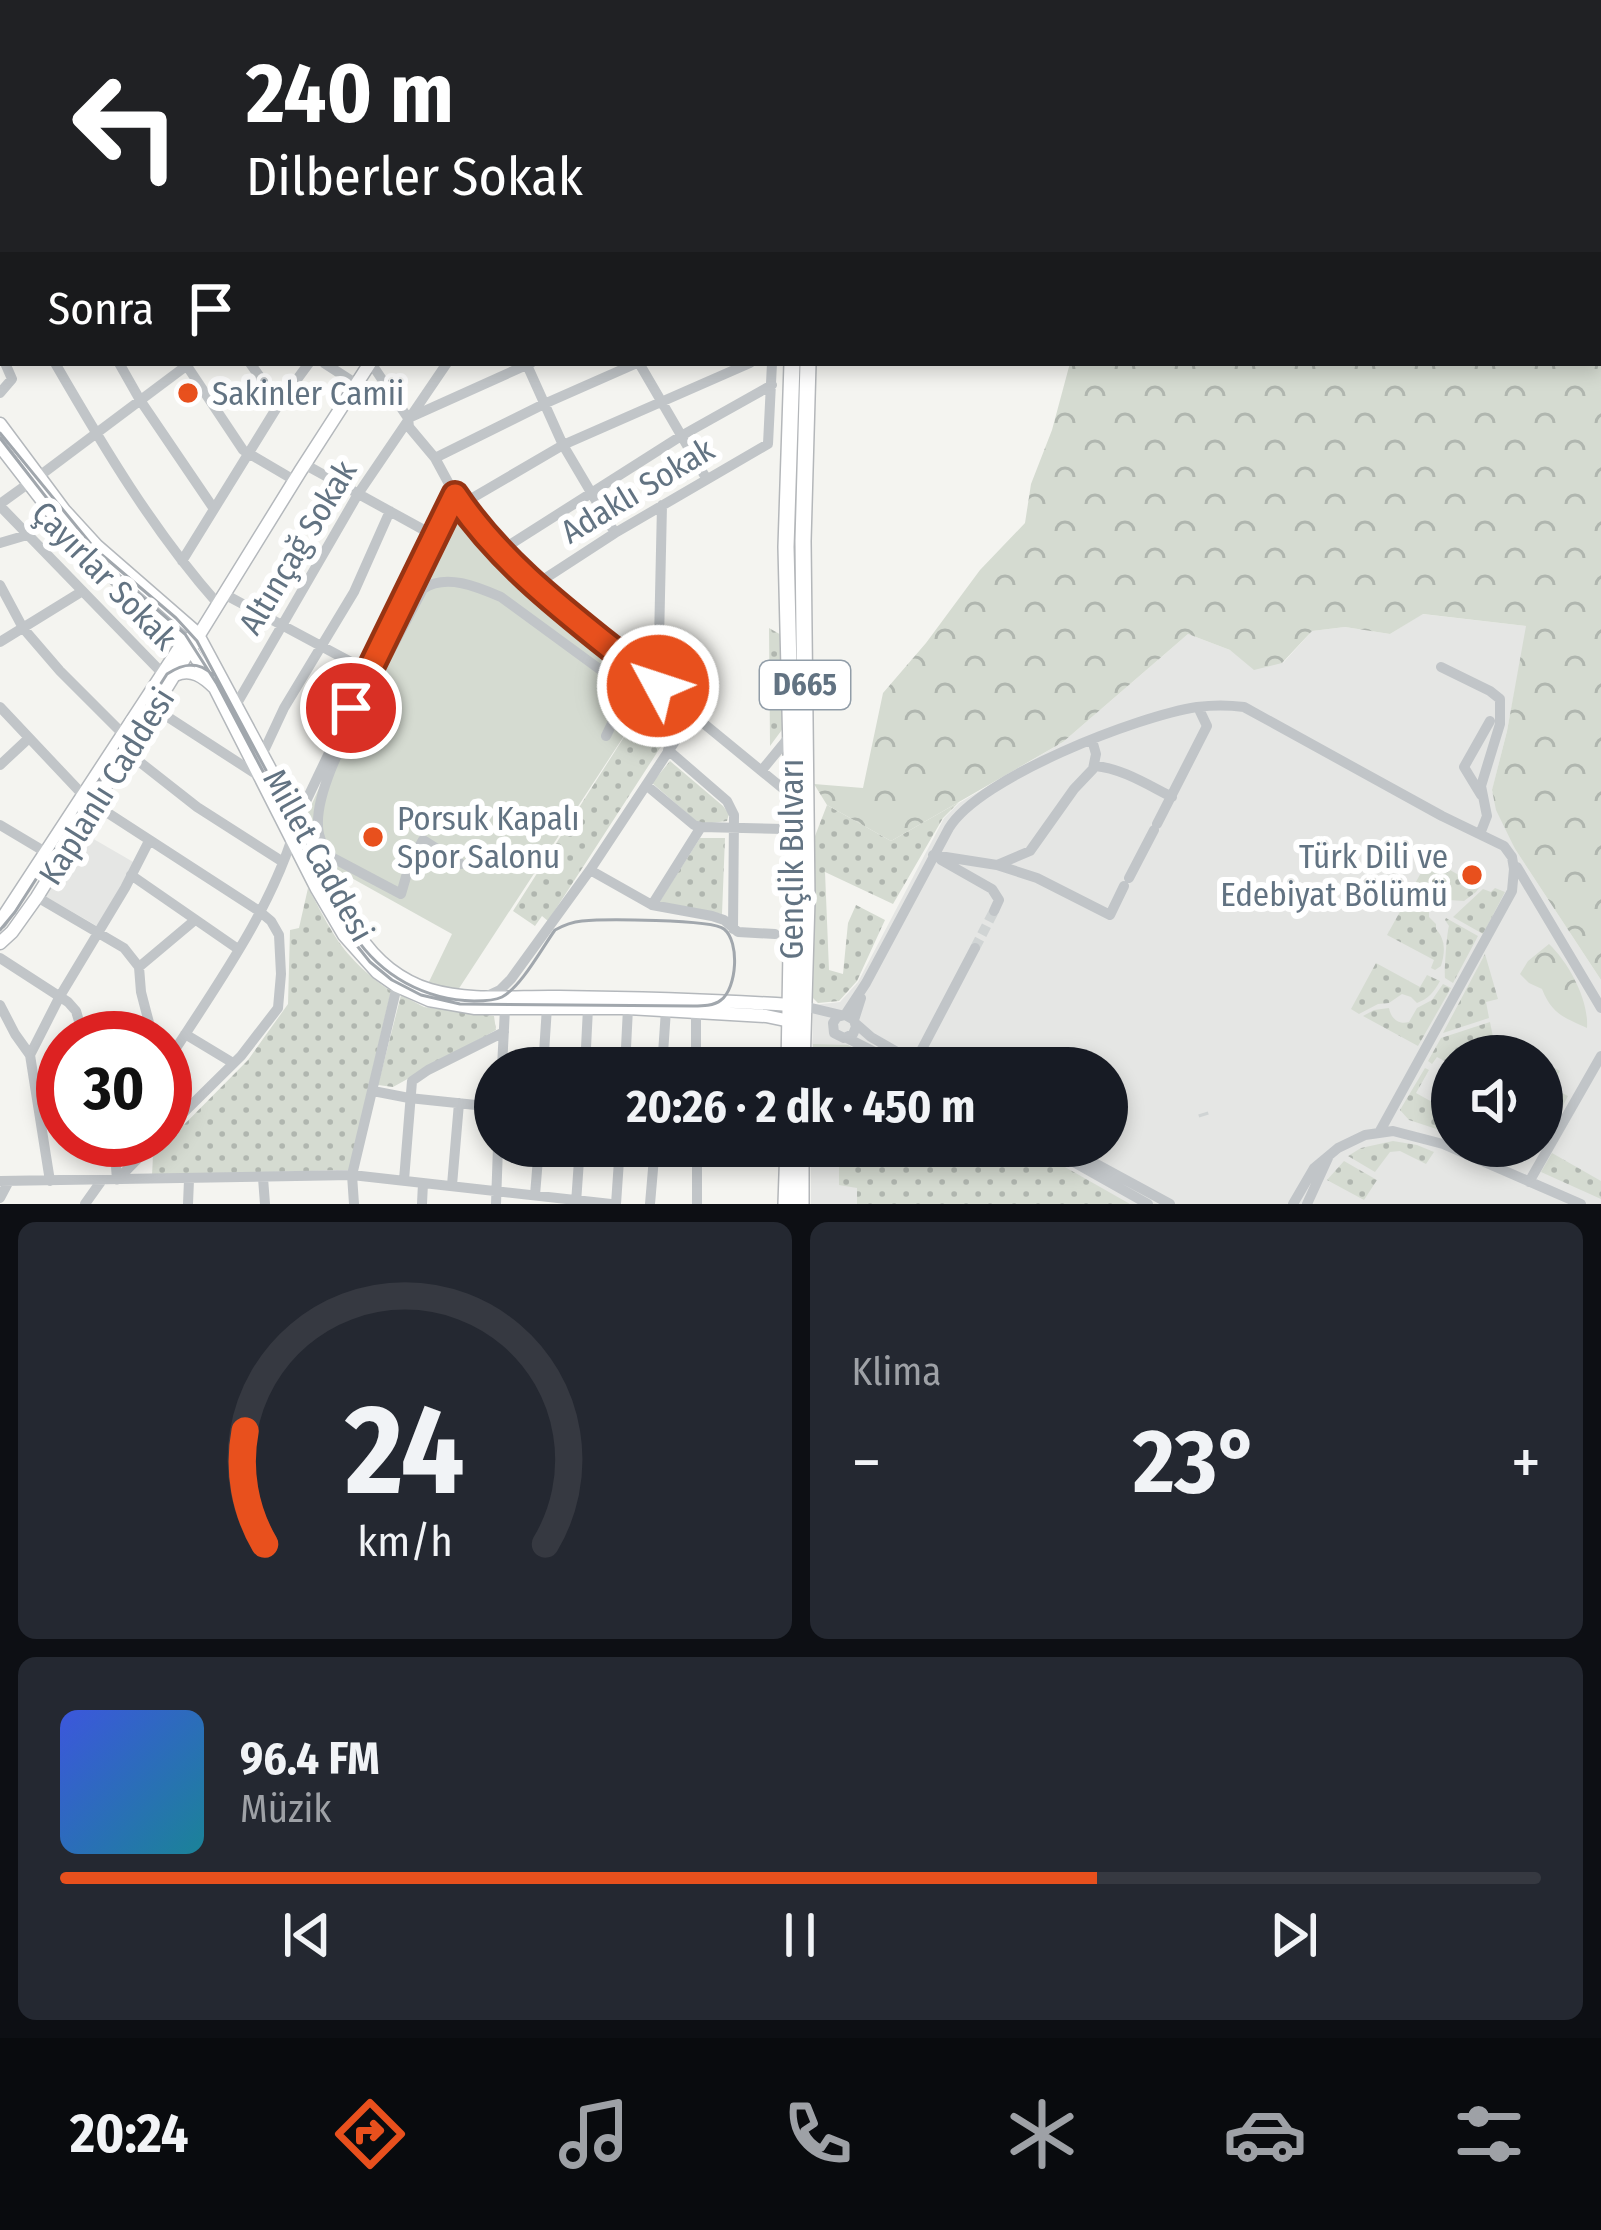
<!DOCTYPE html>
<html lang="tr">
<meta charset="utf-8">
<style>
body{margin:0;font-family:"Fira Sans Condensed",sans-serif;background:#242831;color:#f1f3f6;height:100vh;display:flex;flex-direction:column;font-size:45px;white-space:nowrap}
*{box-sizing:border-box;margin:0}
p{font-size:39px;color:#9ea1a6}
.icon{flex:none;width:66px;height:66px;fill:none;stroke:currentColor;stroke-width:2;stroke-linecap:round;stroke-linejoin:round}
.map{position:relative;height:1204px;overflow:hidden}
.details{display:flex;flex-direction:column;gap:18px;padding:18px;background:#0d0f14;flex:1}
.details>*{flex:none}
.hud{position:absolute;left:0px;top:0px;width:1602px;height:366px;box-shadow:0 6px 18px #0003;background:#202124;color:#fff;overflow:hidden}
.tools{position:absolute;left:1431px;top:1035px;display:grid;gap:24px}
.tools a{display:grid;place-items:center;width:132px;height:132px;border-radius:50%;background:#171b24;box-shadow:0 6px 18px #0003;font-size:60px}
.speed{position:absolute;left:36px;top:1011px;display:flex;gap:24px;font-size:60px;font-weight:700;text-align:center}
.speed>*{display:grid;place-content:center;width:156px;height:156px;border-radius:50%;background:#171b24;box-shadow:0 6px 18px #0003;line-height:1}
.speed .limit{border:18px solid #d22;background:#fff;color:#111}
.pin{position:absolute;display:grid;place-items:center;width:102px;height:102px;color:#fff;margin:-51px;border:6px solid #fff;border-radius:50%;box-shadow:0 3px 12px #0007}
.me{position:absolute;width:132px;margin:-66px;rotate:310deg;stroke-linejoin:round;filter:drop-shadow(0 0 9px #0008)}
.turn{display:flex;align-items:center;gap:42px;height:252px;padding:0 48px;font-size:54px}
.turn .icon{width:156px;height:156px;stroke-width:2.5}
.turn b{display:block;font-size:84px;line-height:102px}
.then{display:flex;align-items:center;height:114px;padding:0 48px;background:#0003;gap:24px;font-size:45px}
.big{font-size:90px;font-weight:700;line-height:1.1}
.details .widget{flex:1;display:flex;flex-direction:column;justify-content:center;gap:18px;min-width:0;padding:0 42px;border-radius:18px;background:#242831}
.details .dial{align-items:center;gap:0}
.dial svg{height:312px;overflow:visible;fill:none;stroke:#363941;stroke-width:7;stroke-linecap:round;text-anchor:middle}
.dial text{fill:#f1f3f6;stroke:none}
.song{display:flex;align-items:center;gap:36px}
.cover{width:144px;height:144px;border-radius:18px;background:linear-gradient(135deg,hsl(230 70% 55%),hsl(190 70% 35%))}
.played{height:12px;border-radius:6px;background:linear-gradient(90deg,#e8501d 70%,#363941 70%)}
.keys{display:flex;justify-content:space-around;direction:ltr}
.heat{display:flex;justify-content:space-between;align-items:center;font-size:66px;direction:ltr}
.details .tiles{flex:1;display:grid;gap:18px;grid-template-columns:1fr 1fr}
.widget:last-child{grid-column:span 2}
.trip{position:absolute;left:474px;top:1047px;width:654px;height:120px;border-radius:60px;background:#171b24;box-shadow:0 6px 18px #0003;font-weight:700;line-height:120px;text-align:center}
.menu{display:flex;height:192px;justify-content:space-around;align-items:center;background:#090b0e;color:#9ea1a6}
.menu .icon{width:84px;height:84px}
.menu .on{color:#e8501d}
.menu b{font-size:54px;color:#f1f3f6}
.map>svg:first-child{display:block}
</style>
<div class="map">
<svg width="1601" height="1204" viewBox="0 0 1601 1204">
<defs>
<pattern id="green-dots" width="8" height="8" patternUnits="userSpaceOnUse" patternTransform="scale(3)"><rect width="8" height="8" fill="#d5dbd1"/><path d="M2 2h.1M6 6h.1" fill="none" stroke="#b0b6af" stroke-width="1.8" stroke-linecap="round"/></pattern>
<pattern id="forest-crowns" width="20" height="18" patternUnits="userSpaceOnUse" patternTransform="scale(3)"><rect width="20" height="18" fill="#d5dbd1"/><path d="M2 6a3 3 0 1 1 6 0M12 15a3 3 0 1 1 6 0" fill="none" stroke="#b0b6af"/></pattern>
</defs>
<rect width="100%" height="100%" fill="#f4f4f0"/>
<path fill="#e5e6e4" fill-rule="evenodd" d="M1422,614L1527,626L1507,731L1492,791L1515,849L1601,980V1204H811V1146H1107V1068H812L813,1005L840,1002L858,982L944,818L959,803L1063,742L1188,634L1230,650L1283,663L1312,631L1345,627L1390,634ZM1452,1056H1542V1146H1452Z
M78,830L135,863L97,926L41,894Z"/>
<path fill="url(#green-dots)" d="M769,628L783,636L784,727L770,746Z
M654,690L682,714L548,921L542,916L535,926L513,911Z
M670,761L723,806L729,814L727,821L704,824L696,821L652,783Z
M959,802L943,818L893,904L825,872L829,970L843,974L848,923L856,905L885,920L857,981L839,1001L818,1003L813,998L815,836L827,805L891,841Z
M700,838H725L722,914L658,904Z
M1429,858L1478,886L1484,876L1486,878L1476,892L1464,901L1449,900L1443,905L1432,906L1411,891Z
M308,888C317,903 324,919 333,933C346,955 369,977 391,991L349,1170L152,1175L153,1156L248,1060L288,1004L290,930L299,928Z
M1495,888L1505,892L1483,934L1453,917L1483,889L1491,892Z
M1407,899L1429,910V917L1436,924V929C1446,940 1445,953 1441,966L1435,970L1431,968L1434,960L1387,935Z
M1446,918L1478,936L1453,983L1445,978C1444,972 1447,931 1449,926L1445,920Z
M1485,954L1498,999L1486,1002L1489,1018L1443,1033Z
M1376,963L1420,987L1427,975L1440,981C1434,992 1428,999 1417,1003L1411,997L1402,994L1389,1003L1378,1004L1359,1014L1351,1009Z
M1443,984L1451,988L1418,1046L1363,1016L1374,1010L1389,1008C1391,1019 1399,1025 1409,1022L1417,1008L1432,1000Z
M401,995L424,1007L494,1016L496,1030L393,1087L378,1085Z
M1490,1022L1493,1037L1483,1056H1452V1065L1437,1057L1432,1064L1428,1061L1441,1038Z
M813,1044L848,1045L881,1063L879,1068H813Z
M1542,1061L1560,1071L1554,1082L1559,1085L1556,1090L1568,1096L1556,1119L1542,1112Z
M1425,1068L1429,1070L1416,1093L1452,1113V1134L1409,1120L1400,1110Z
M1393,1141L1417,1145L1434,1152L1426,1164L1400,1151L1390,1152L1375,1172L1348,1156L1361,1148Z
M839,1146H1028L1130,1204H857V1188L839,1185Z
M1552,1153L1601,1181V1199L1541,1172Z
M1344,1161L1377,1180L1364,1200L1327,1180Z"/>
<path fill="url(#forest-crowns)" d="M1123,0H1601V980L1515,849L1496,810L1492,790L1507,731L1526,626L1423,614L1390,634L1345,627L1312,631L1282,663L1254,670L1230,650L1188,634L1063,742L891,841L827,805L814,784L863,788L883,693L926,643L980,570L1025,523L1031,484L1052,430L1070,363H1599V3H1122Z
M1549,944C1569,963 1589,1000 1587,1028C1563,1017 1552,1014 1542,989L1529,983L1520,974L1528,961Z"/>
<path fill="#d5dbd1" d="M459,511L505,566L503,572L517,586L521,582L654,690L456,993L427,986L452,934L330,866L305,819C339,742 379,668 416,593C428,567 437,529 459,511Z"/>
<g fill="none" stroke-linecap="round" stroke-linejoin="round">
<path stroke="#d0d4d4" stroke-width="10" stroke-dasharray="10 5" stroke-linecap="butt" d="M975,948L994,911
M1203,1113L1204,1116"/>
<g stroke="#b4b8bc" stroke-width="15">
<path id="major" d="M594,3L596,0
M0,424L64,510L97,546L197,633L359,935C375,961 401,981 430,990C471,1002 518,996 559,997C636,998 713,1000 790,1005
M0,446L62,526L95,561L186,641L210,680
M175,675C191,667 204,677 215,688L317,889L344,935L377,972L397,986L429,1000L475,1008H628L766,1016L790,1021
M0,922L180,647L197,633
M0,943L12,932L37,897L301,470L370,363"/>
</g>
<g stroke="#b4b7ba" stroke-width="18">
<path id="highway" d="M761,0L762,3
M780,0L781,3
M789,1068L793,832L786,547L792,363
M802,1068L807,900L803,541L808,363
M786,1204L788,1146
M801,1204V1146"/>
</g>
<path stroke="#c1c5c8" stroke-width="10" d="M25,0V3
M176,0L178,3
M389,0L393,3
M481,0L485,3
M129,3L137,0
M252,3L256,0
M337,3L340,0
M449,3L451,0
M0,36L3,35
M0,81L3,80
M0,136L3,142
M0,263L3,269
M0,292L3,291
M55,363C103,446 154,532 218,604
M119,363L140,400L214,509
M185,363L243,450L294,480
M250,363L279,404
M324,363L358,385
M371,363L408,418L409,427L435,458L455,495L487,538L535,585L792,796
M639,363L706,478
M527,365L563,445L615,533
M0,393L12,379L5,363
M411,417L531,363
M435,458L544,404L637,363
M304,464L433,535
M38,477L190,363
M0,504L29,483
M462,504L563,445L750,363
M0,506L165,676
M0,543L27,535
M500,551L681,436L772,385
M182,561L279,404L309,363
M0,585L23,628L60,671L124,735
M535,585L615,533L768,444L772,363
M224,594L377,676L423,589C446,573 478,587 501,597L628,690L606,736
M0,642L81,592
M1441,667L1490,691L1500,699V724L1481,786L1487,816L1480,834
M377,676C358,714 310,793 319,834C321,844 327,851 333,858L401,894L410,863L423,840L461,864
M658,686L662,505
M236,705L358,494L447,363
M0,707L84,796
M154,708L262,778
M668,750L727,801L734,815L733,929
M127,752L197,807L283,862
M263,753L284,708L354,592L390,511
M0,765L29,738
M1095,766C1121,768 1148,785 1172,797
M762,770L790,736
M646,785L694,825L701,827L784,829
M1481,795L1464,767L1490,721
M94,804L259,911L271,921L279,935L281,974L278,1008L241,1056L165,1131
M1157,824L1207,726L1198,707
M0,825L47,853
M701,827L652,905L712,916L724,920L738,932L775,934
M933,855L997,865L1037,878L1110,915L1124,886
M941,860L992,889L999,900L994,911
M997,865L1030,851L1074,789L1093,769L1096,754L1092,740
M1517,867L1601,1008
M590,870L652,905
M131,875L238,949
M1129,878L1154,830
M37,897L124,948L139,967L141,992L153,1038
M0,958L68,1002L76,1011L84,1038
M139,967L195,920
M487,996L500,990L511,979L590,870L693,714
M0,1005L15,1034L30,1055L50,1181
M803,1006L841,1015
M696,1011V1068
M845,1015L866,983L949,828C980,777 1138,716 1197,707C1213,705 1228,705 1244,707L1442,816L1504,846L1512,857L1514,869L1512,891L1380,1131
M854,1020L845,1015L837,1017L833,1023L834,1033L844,1038L853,1034L856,1027L854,1020L861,998
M855,1023L871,1037L925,1068
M185,1034L233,1063
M847,1038L906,1068
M30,1055L60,996L125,888L149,841
M165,1065C214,989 275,906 298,818L433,535L455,495
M502,1068L505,1008
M543,1068L547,1007
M585,1068L588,1008
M625,1068L628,1008
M662,1068L666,1010
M912,1068L975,948
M373,1091L409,1098L495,1107
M114,1140L117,1180
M697,1146V1204
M1045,1146L1148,1204
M1063,1146L1170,1204
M263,1178L265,1204
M117,1180L156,1140
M404,1180L412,1081L428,1070L504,1032
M0,1181L352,1175L611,1204
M1529,1182L1601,1056
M452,1185L459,1103
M535,1195L539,1146
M0,1198L9,1181
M576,1203L580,1146
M85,1204L102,1180
M188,1204L189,1180
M354,1204L352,1175L397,986
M422,1204L423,1183
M496,1204L498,1146
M616,1204L620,1146
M650,1204L655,1146
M1293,1204L1314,1168L1338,1148L1365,1135L1393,1131L1443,1144L1581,1204
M1307,1204L1328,1158"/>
<use href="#major" stroke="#fff" stroke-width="12"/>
<use href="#highway" stroke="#fff" stroke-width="15"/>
<path stroke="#a1a7ad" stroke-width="3" d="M0,433L95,549L176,618L197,641L354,935C381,976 425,1000 474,1001C483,1001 494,1001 502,997C521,987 542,948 555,930C564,925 572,922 582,921C602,919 712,919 724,929C740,942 737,988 721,1000C714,1006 702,1006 693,1006L460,1004L421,995L392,980L370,962L350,937L217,684L185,634L97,557L74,533L0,438
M0,930L15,912L167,674C184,663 198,661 213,675"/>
</g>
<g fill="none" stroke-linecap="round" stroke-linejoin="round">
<g stroke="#973413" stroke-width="30">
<path id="route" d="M351,708L455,495C507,573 587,627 658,686"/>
</g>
<use href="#route" stroke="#e8501d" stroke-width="21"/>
</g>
<g fill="#e8501d" stroke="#fff" stroke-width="4.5">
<circle cx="188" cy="393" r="12"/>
<circle cx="373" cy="837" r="12"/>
<circle cx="1472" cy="875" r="12"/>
</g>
<g text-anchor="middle" stroke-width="12" stroke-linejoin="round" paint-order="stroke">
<rect fill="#fff" stroke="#919da8" stroke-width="3" x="760" y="661" width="90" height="48" rx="9"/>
<g font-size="30" font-weight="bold" fill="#627382">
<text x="805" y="695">D665</text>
</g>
<g font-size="33" fill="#627382" stroke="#fff" text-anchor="start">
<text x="212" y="405">Sakinler Camii</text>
<text x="397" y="830">Porsuk Kapalı<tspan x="397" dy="38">Spor Salonu</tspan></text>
<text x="1448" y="868" text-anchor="end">Türk Dili ve<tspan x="1448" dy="38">Edebiyat Bölümü</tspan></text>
</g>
<g font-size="33" fill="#627382" stroke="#fff">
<text transform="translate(637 490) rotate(-31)" y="12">Adaklı Sokak</text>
<text transform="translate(297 547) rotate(-59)" y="12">Altınçağ Sokak</text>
<text transform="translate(105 575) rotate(46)" y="12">Çayırlar Sokak</text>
<text transform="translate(106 786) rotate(-58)" y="12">Kaplanlı Caddesi</text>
<text transform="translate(319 855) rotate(61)" y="12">Millet Caddesi</text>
<text transform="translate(791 859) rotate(-90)" y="12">Gençlik Bulvarı</text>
</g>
</g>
</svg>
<div class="tools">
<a><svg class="icon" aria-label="sound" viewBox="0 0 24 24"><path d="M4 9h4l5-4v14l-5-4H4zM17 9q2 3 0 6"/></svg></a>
</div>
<div class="speed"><div class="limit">30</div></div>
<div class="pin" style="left:351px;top:708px;background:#d93025"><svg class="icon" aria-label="arrive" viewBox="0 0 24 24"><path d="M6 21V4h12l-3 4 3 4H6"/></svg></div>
<svg class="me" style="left:658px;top:686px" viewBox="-20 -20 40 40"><circle r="17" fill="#e8501d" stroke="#fff" stroke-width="3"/><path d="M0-11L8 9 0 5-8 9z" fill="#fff"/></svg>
<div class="trip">20:26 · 2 dk · 450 m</div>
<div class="hud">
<div class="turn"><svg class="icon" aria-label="left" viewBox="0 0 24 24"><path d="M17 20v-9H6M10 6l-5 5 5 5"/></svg><div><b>240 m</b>Dilberler Sokak</div></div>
<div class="then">Sonra<svg class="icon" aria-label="arrive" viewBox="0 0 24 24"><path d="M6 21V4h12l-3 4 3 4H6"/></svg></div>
</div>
</div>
<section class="details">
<div class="tiles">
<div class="widget dial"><svg viewBox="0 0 100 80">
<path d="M14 69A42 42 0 1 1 86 69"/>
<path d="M14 69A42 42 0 0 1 9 40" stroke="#e8501d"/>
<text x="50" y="56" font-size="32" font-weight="700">24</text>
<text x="50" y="72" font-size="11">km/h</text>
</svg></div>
<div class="widget"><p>Klima</p>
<div class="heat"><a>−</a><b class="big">23°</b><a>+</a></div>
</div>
<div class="widget">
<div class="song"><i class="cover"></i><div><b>96.4 FM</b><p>Müzik</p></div></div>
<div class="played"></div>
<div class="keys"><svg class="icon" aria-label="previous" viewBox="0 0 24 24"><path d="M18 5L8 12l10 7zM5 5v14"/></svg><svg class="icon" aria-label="pause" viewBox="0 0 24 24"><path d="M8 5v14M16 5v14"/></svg><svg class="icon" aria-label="next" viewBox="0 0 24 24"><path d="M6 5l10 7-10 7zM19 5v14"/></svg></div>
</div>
</div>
</section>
<nav class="menu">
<b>20:24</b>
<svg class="icon on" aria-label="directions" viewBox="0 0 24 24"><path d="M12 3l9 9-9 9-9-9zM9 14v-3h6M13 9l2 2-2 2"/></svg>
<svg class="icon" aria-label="music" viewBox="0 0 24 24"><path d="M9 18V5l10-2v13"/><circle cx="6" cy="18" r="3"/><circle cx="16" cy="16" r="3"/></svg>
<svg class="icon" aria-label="phone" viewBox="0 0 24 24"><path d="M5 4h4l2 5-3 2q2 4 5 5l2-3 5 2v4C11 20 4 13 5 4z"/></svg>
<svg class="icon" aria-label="climate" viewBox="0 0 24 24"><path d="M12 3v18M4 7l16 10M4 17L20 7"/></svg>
<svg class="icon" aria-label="car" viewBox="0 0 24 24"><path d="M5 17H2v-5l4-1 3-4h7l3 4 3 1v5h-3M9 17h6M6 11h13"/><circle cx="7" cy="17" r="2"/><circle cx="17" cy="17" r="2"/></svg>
<svg class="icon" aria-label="filters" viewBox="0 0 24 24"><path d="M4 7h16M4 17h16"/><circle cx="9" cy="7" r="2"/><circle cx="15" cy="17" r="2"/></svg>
</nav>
